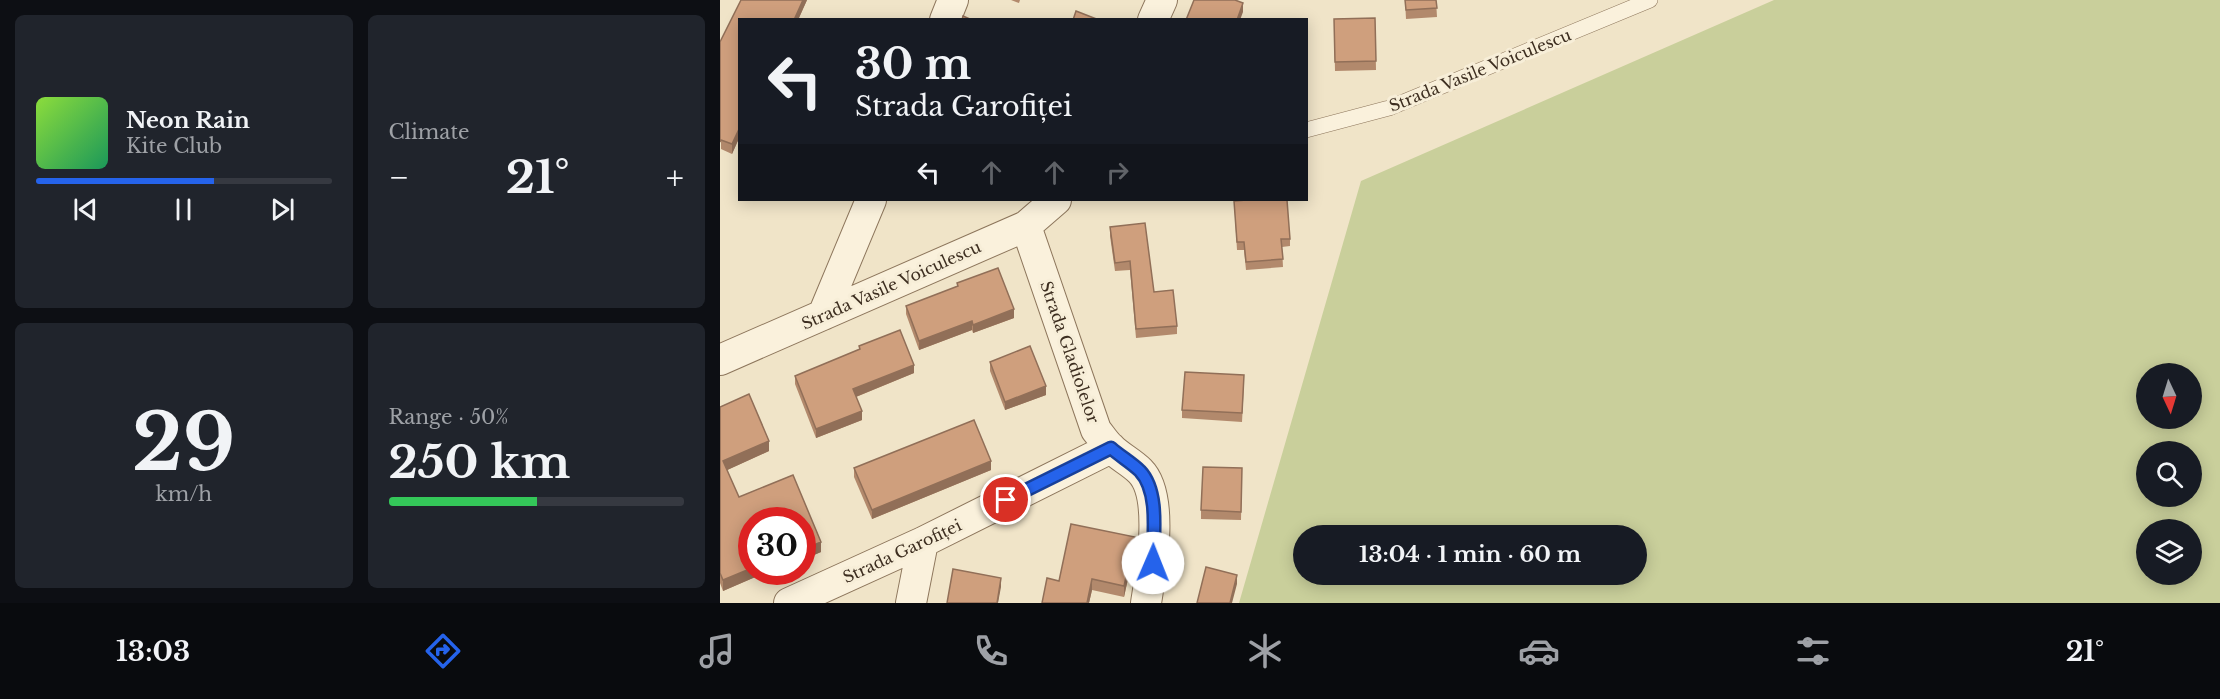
<!DOCTYPE html>
<meta charset="utf-8">
<style>
body{margin:0;font-family:"Libre Baskerville",serif;background:#20242c;color:#f1f3f6;height:100vh;display:flex;flex-direction:column;font-size:22px;white-space:nowrap}
*{box-sizing:border-box;margin:0}
p{font-size:20px;color:#9ea1a6}
.icon{flex:none;width:33px;height:33px;fill:none;stroke:currentColor;stroke-width:2;stroke-linecap:round;stroke-linejoin:round}
.map{position:relative;flex:1;overflow:hidden}
.details{display:flex;flex-direction:column;gap:15px;padding:15px;background:#0d0f14;width:720px}
.details>*{flex:none}
.top-card{position:absolute;left:18px;top:18px;width:570px;height:183px;border-radius:0px;box-shadow:0 3px 15px #0003;background:#171b24;color:#f1f3f6;overflow:hidden}
.needle{width:39px;rotate:176deg}
.tools{position:absolute;left:1416px;top:363px;display:grid;gap:12px}
.tools a{display:grid;place-items:center;width:66px;height:66px;border-radius:50%;background:#171b24;box-shadow:0 3px 15px #0003;font-size:30px}
.speed{position:absolute;left:18px;top:507px;display:flex;gap:12px;font-size:30px;font-weight:700;text-align:center}
.speed>*{display:grid;place-content:center;width:78px;height:78px;border-radius:50%;background:#171b24;box-shadow:0 3px 15px #0003;line-height:1}
.speed .limit{border:9px solid #d22;background:#fff;color:#111}
.pin{position:absolute;display:grid;place-items:center;width:51px;height:51px;color:#fff;margin:-26px;border:3px solid #fff;border-radius:50%;box-shadow:0 2px 6px #0007}
.me{position:absolute;width:66px;margin:-33px;rotate:1deg;stroke-linejoin:round;filter:drop-shadow(0 0 4px #0008)}
.turn{display:flex;align-items:center;gap:21px;height:126px;padding:0 18px;font-size:27px}
.turn .icon{width:78px;height:78px;stroke-width:2.5}
.turn b{display:block;font-size:42px;line-height:51px}
.lanes{display:flex;align-items:center;height:57px;padding:0 18px;background:#0003;justify-content:center;gap:30px;direction:ltr}
.lanes .off{opacity:.35}
.big{font-size:45px;font-weight:700;line-height:1.1}
.details .widget{flex:1;display:flex;flex-direction:column;justify-content:center;gap:9px;min-width:0;padding:0 21px;border-radius:9px;background:#20242c}
.details .dial{align-items:center;gap:0}
.dial b{font-size:78px;line-height:1}
.song{display:flex;align-items:center;gap:18px}
.cover{width:72px;height:72px;border-radius:9px;background:linear-gradient(135deg,hsl(90 70% 55%),hsl(150 70% 35%))}
.played{height:6px;border-radius:3px;background:linear-gradient(90deg,#2563eb 60%,#363941 60%)}
.keys{display:flex;justify-content:space-around;direction:ltr}
.heat{display:flex;justify-content:space-between;align-items:center;font-size:33px;direction:ltr}
.charge{height:9px;border-radius:4px;background:linear-gradient(90deg,#34c759 50%,#363941 0)}
.details .tiles{flex:1;display:grid;gap:15px;grid-template-columns:repeat(2,1fr)}
.trip{position:absolute;left:573px;top:525px;width:354px;height:60px;border-radius:30px;background:#171b24;box-shadow:0 3px 15px #0003;font-weight:700;line-height:60px;text-align:center}
.tabs{display:flex;height:96px;justify-content:space-around;align-items:center;background:#090b0e;color:#9ea1a6}
.tabs .icon{width:42px;height:42px}
.tabs .on{color:#2563eb}
.tabs b{font-size:27px;color:#f1f3f6}
main{display:flex;flex:1;min-height:0}
.map>svg:first-child{display:block}
</style>
<main>
<section class="details">
<div class="tiles">
<div class="widget">
<div class="song"><i class="cover"></i><div><b>Neon Rain</b><p>Kite Club</p></div></div>
<div class="played"></div>
<div class="keys"><svg class="icon" aria-label="previous" viewBox="0 0 24 24"><path d="M18 5L8 12l10 7zM5 5v14"/></svg><svg class="icon" aria-label="pause" viewBox="0 0 24 24"><path d="M8 5v14M16 5v14"/></svg><svg class="icon" aria-label="next" viewBox="0 0 24 24"><path d="M6 5l10 7-10 7zM19 5v14"/></svg></div>
</div>
<div class="widget"><p>Climate</p>
<div class="heat"><a>−</a><b class="big">21°</b><a>+</a></div>
</div>
<div class="widget dial"><b>29</b><p>km/h</p></div>
<div class="widget"><p>Range · 50%</p><b class="big">250 km</b><div class="charge"></div></div>
</div>
</section>
<div class="map">
<svg width="1500" height="603" viewBox="0 0 1500 603">
<rect width="100%" height="100%" fill="#f0e4c8"/>
<path fill="#c9cf9b" fill-rule="evenodd" d="M1054,0H1500V603H519L641,181ZM1426,374H1472V418H1426ZM1426,452H1472V496H1426ZM1426,530H1472V574H1426ZM584,536H916V574H584Z"/>
<g fill="none" stroke-linecap="round" stroke-linejoin="round">
<g stroke="#8d765c" stroke-width="16">
<path id="service" d="M586,130L669,108L930,0"/>
</g>
<g stroke="#8d765c" stroke-width="32">
<path id="minor" d="M225,20L233,0
M433,20L442,0
M306,226L376,430C381,436 385,443 391,448C400,457 411,462 420,471C445,496 431,571 426,603
M103,315L151,200
M0,360L306,226L336,200
M69,603L203,542L391,448
M191,603L203,542"/>
</g>
<use href="#service" stroke="#faf1dc" stroke-width="15"/>
<use href="#minor" stroke="#faf1dc" stroke-width="30"/>
</g>
<path fill="#b2896c" d="M21,0H87L78,20H20V136L12,154L1,149L0,42Z
M291,0H300L299,3Z
M685,0H716L717,17L686,19Z
M655,18L656,70L615,71L614,19Z
M514,201L570,239V246L562,247L563,267L526,270L524,250H517Z
M390,227L457,326V334L416,338L410,270L395,271L390,236Z
M237,283L294,318L253,333L252,330L199,350L186,314V306L237,287Z
M139,346L194,373L136,397L142,420L96,438L75,384V376L139,350Z
M270,362L326,395L285,410L270,371Z
M524,384L522,422L462,418V410Z
M29,394L49,441V451L7,470L19,497L73,475L101,542V552L82,560V520H32V572H47L3,591L0,583V407Z
M134,468L271,470L152,519L134,477Z
M522,468L521,520L481,519V510Z
M415,547L404,597L372,590L369,603H322L339,581Z"/>
<path fill="#916f58" d="M83,0H87L78,20H74Z
M523,3V12L520,20H517Z
M20,127V136L12,154V144Z
M294,309V318L253,333V325Z
M252,321V330L199,350V341Z
M194,365V373L133,398V389Z
M326,386V395L285,410V402Z
M142,411V420L96,438V429Z
M49,441V451L3,472V461Z
M271,461V470L152,519V510Z
M415,537V547L404,597V586Z
M101,542V552L82,560V550Z
M32,568V572H47L3,591V580Z
M517,575V584L512,603H510Z
M281,578V587L278,603H277Z
M372,579V590L369,603H367Z"/>
<path fill="#cf9f7d" stroke="#916f58" stroke-width="1.5" d="M21,0H83L74,20H20V127L12,144L1,140L0,142V42Z
M474,0H515L523,3L517,20H466Z
M685,0H716L717,8L686,10Z
M356,11L379,20H353Z
M243,16L252,20H242Z
M655,18L656,61L615,62L614,19Z
M527,200H567L570,239H561L563,259L526,262L524,242H517L514,201Z
M425,223L434,292L453,290L457,326L416,329L410,261L395,263L390,227Z
M278,268L294,309L253,325L252,321L199,341L186,306L238,286L237,283Z
M180,330L194,365L133,389L142,411L96,429L75,376L140,349L139,346Z
M310,346L326,386L285,402L270,362Z
M465,372L524,375L522,413L462,410Z
M29,394L49,441L3,461L19,497L73,475L101,542L82,550V520H32V568L3,580L0,573V407Z
M254,420L271,461L152,510L134,468Z
M483,467L522,468L521,512L481,510Z
M351,524L415,537L404,586L372,579L367,603H322L327,578L339,581Z
M486,567L517,575L510,603H477Z
M233,569L281,578L277,603H227Z"/>
<g fill="none" stroke-linecap="round" stroke-linejoin="round">
<g stroke="#184099" stroke-width="15">
<path id="route" d="M286,500L391,448C400,456 412,463 420,471C440,492 433,537 433,563"/>
</g>
<use href="#route" stroke="#2563eb" stroke-width="10"/>
</g>
<g text-anchor="middle" stroke-width="6" stroke-linejoin="round" paint-order="stroke">
<g font-size="16" fill="#3d2e20" stroke="#f7eed8">
<text transform="translate(760 70) rotate(-22)" y="6">Strada Vasile Voiculescu</text>
<text transform="translate(171 285) rotate(-24)" y="6">Strada Vasile Voiculescu</text>
<text transform="translate(350 352) rotate(71)" y="6">Strada Gladiolelor</text>
<text transform="translate(182 551) rotate(-25)" y="6">Strada Garofiței</text>
</g>
</g>
</svg>
<div class="tools">
<a><svg class="needle" viewBox="-14 -14 28 28"><path d="M0-13l5 13h-10z" fill="#e53935"/><path d="M0 13l5-13h-10z" fill="#9ea1a6"/></svg></a>
<a><svg class="icon" aria-label="search" viewBox="0 0 24 24"><circle cx="10" cy="10" r="6"/><path d="M15 15l6 6"/></svg></a>
<a><svg class="icon" aria-label="layers" viewBox="0 0 24 24"><path d="M12 4l9 5-9 5-9-5zM3 14l9 5 9-5"/></svg></a>
</div>
<div class="speed"><div class="limit">30</div></div>
<div class="pin" style="left:286px;top:500px;background:#d93025"><svg class="icon" aria-label="arrive" viewBox="0 0 24 24"><path d="M6 21V4h12l-3 4 3 4H6"/></svg></div>
<svg class="me" style="left:433px;top:563px" viewBox="-20 -20 40 40"><circle r="19" fill="#fff"/><path d="M0-13L10 11 0 6-10 11z" fill="#2563eb"/></svg>
<div class="trip">13:04 · 1 min · 60 m</div>
<div class="top-card">
<div class="turn"><svg class="icon" aria-label="left" viewBox="0 0 24 24"><path d="M17 20v-9H6M10 6l-5 5 5 5"/></svg><div><b>30 m</b>Strada Garofiței</div></div>
<div class="lanes"><svg class="icon" aria-label="left" viewBox="0 0 24 24"><path d="M17 20v-9H6M10 6l-5 5 5 5"/></svg><svg class="icon off" aria-label="ahead" viewBox="0 0 24 24"><path d="M12 20V5M6 11l6-6 6 6"/></svg><svg class="icon off" aria-label="ahead" viewBox="0 0 24 24"><path d="M12 20V5M6 11l6-6 6 6"/></svg><svg class="icon off" aria-label="right" viewBox="0 0 24 24"><path d="M7 20v-9h11M14 6l5 5-5 5"/></svg></div>
</div>
</div>
</main>
<nav class="tabs">
<b>13:03</b>
<svg class="icon on" aria-label="directions" viewBox="0 0 24 24"><path d="M12 3l9 9-9 9-9-9zM9 14v-3h6M13 9l2 2-2 2"/></svg>
<svg class="icon" aria-label="music" viewBox="0 0 24 24"><path d="M9 18V5l10-2v13"/><circle cx="6" cy="18" r="3"/><circle cx="16" cy="16" r="3"/></svg>
<svg class="icon" aria-label="phone" viewBox="0 0 24 24"><path d="M5 4h4l2 5-3 2q2 4 5 5l2-3 5 2v4C11 20 4 13 5 4z"/></svg>
<svg class="icon" aria-label="climate" viewBox="0 0 24 24"><path d="M12 3v18M4 7l16 10M4 17L20 7"/></svg>
<svg class="icon" aria-label="car" viewBox="0 0 24 24"><path d="M5 17H2v-5l4-1 3-4h7l3 4 3 1v5h-3M9 17h6M6 11h13"/><circle cx="7" cy="17" r="2"/><circle cx="17" cy="17" r="2"/></svg>
<svg class="icon" aria-label="filters" viewBox="0 0 24 24"><path d="M4 7h16M4 17h16"/><circle cx="9" cy="7" r="2"/><circle cx="15" cy="17" r="2"/></svg>
<b>21°</b>
</nav>
